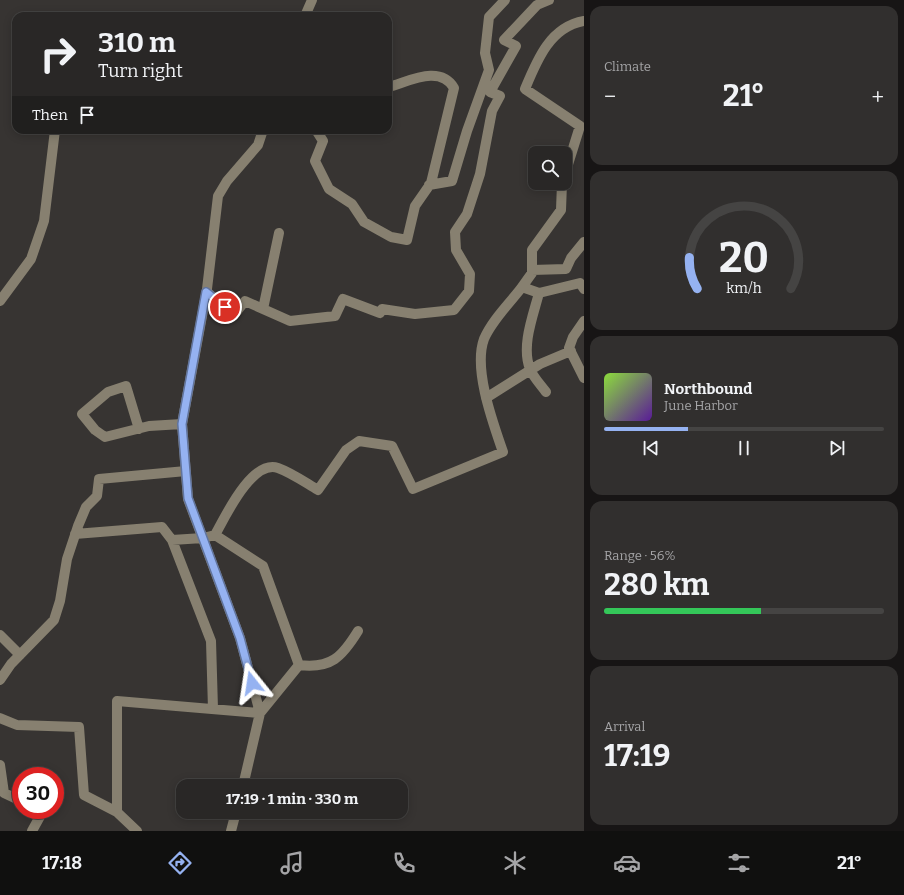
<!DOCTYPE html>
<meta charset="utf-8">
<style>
body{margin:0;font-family:Bitter,serif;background:#312f2e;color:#f1f3f6;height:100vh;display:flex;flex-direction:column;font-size:15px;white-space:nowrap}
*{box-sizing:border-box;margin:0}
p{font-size:13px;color:#a5a5a7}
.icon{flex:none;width:22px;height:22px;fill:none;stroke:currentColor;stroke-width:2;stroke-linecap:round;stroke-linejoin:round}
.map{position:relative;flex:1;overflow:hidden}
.sheet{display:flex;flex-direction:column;gap:6px;padding:6px;background:#171515;width:320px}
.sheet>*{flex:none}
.banner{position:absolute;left:12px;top:12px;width:380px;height:122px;border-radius:12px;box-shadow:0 2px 10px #0003,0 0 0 1px #454443;background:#292726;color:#f1f3f6;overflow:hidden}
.fabs{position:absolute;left:528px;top:146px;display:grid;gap:8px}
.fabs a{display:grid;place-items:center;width:44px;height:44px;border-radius:8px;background:#292726;box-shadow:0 2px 10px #0003,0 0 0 1px #454443;font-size:20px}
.speed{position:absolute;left:12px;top:767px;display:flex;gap:8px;font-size:20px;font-weight:700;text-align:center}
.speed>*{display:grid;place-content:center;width:52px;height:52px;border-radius:50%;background:#292726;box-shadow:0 2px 10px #0003,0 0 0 1px #454443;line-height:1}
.speed .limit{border:6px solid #d22;background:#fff;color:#111}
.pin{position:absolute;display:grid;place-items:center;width:34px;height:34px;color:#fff;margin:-17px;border:2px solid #fff;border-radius:50%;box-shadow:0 1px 4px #0007}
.me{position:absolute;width:44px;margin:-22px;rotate:345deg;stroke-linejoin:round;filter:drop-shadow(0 0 3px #0008)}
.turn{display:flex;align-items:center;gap:14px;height:84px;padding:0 20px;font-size:18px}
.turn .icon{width:52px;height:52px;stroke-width:2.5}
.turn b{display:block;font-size:28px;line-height:34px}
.then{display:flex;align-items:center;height:38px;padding:0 20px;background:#0003;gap:8px;font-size:15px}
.big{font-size:30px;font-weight:700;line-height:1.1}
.sheet .tile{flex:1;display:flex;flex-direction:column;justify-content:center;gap:6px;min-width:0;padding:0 14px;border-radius:12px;background:#312f2e}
.sheet .dial{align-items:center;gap:0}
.dial svg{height:104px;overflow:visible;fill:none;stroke:#454443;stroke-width:7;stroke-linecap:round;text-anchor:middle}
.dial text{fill:#f1f3f6;stroke:none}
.song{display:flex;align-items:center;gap:12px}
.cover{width:48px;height:48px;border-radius:6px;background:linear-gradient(135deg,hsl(90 70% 55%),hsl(270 70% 35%))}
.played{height:4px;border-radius:2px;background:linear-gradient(90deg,#95b2f1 30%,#454443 30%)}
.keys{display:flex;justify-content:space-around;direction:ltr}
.heat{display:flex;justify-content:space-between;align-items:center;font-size:22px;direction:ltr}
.charge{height:6px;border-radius:3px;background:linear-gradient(90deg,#34c759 56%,#454443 0)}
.trip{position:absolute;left:176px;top:779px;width:232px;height:40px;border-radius:12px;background:#292726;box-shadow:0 2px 10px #0003,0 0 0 1px #454443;font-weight:700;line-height:40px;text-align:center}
.tabs{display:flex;height:64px;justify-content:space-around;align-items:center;background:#10100f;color:#a5a5a7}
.tabs .icon{width:28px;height:28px}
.tabs .selected{color:#95b2f1}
.tabs b{font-size:18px;color:#f1f3f6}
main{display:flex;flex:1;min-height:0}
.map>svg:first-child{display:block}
</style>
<main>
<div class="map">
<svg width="584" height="831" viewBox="0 0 584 831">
<rect width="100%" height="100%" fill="#373432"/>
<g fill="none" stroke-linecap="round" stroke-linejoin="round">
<path stroke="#878070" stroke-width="10" d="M305,16L312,0
M316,130L323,141L315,161L329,189L352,204L364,222L391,237L407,240L415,206L431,183L454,88C440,64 408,82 388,87
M565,174L580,126L525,89C537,60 550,27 584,21
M562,183L561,210L532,250V273L522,287L539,293L580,283L584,289
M429,185L452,181L467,131L489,70L485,53L489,17L505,0
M532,270L566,269L571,258L584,242
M207,292L234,315L245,301L290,321L335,316L343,299L380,313L382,309L415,314L454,310L469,291L470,274L456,250L455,232L467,214L480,174L492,111L500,96L490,92L516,46L504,40L537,5L549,0
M539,293C533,316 521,346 530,369C533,377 541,385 546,392
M0,301L31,259L44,221L55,130
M263,309L279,233
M584,321L573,337L569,348L584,378
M486,398L540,364L571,351
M139,429L126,386L108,392L82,414L95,430L105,437L149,426L182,424
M75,534L162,527L172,540L203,538L215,535C225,517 252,459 278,468C292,473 306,483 318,490L346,450L359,441L392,446L413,489L503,452C493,423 473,369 484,339C492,320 510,303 522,287
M215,535L263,566L299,665
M172,540L211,641L213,709
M0,635L20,655
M299,665C331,669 342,657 358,631
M0,680L11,664L54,620L60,601L67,559L78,526L86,507L97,496L99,479L186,471
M0,718L17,725L79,727L84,795L117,812L137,831
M0,765L4,793L21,801
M243,786L260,713L240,638L188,499L182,424L207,289L218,196L227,181L258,145L263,130
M117,812V701L260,713L299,665
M32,831L43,811L41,810
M231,831L236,812"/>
</g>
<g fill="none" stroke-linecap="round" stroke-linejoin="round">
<g stroke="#61749d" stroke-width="10">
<path id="route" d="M225,307L206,292L182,424L188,498L240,638L252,683"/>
</g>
<use href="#route" stroke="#95b2f1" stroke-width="7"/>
</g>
</svg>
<div class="fabs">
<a><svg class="icon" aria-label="search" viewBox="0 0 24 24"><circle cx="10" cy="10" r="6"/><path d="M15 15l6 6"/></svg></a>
</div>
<div class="speed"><div class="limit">30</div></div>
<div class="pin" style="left:225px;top:307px;background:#d93025"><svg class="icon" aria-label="arrive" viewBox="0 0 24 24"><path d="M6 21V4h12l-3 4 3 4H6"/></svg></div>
<svg class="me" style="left:252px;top:683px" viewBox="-20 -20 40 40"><path d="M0-17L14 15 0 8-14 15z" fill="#95b2f1" stroke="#fff" stroke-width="4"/></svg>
<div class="trip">17:19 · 1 min · 330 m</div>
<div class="banner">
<div class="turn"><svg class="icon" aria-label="right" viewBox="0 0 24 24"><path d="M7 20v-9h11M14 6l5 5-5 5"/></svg><div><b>310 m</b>Turn right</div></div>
<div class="then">Then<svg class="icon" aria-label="arrive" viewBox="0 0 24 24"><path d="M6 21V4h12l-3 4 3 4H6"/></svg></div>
</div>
</div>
<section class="sheet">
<div class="tile"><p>Climate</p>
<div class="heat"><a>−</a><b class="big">21°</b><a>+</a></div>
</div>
<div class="tile dial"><svg viewBox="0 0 100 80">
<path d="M14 69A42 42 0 1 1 86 69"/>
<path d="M14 69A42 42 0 0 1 8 45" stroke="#95b2f1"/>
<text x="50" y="56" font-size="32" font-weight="700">20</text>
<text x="50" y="72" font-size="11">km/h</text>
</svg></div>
<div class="tile">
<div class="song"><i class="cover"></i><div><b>Northbound</b><p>June Harbor</p></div></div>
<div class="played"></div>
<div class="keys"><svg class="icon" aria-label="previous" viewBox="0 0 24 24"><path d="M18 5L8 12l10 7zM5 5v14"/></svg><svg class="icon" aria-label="pause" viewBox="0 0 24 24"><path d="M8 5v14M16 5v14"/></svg><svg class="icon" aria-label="next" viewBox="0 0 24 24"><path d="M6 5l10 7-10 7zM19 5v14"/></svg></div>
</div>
<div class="tile"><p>Range · 56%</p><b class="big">280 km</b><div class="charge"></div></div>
<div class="tile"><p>Arrival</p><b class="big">17:19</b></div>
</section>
</main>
<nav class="tabs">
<b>17:18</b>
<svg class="icon selected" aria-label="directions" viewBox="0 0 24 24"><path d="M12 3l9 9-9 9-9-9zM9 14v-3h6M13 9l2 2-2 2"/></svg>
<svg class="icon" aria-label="music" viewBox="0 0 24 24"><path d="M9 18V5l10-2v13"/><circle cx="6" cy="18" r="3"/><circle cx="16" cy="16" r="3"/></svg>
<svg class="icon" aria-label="phone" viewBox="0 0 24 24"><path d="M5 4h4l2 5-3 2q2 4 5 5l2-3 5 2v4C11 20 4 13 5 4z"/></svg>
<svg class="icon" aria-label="climate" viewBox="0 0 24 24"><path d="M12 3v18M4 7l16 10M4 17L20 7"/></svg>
<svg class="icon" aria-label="car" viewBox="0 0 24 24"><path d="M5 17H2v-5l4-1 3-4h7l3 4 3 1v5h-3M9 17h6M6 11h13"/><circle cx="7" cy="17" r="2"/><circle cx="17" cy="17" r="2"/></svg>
<svg class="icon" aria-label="filters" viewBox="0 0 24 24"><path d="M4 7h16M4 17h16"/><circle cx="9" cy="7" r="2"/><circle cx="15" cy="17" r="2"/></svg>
<b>21°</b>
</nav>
